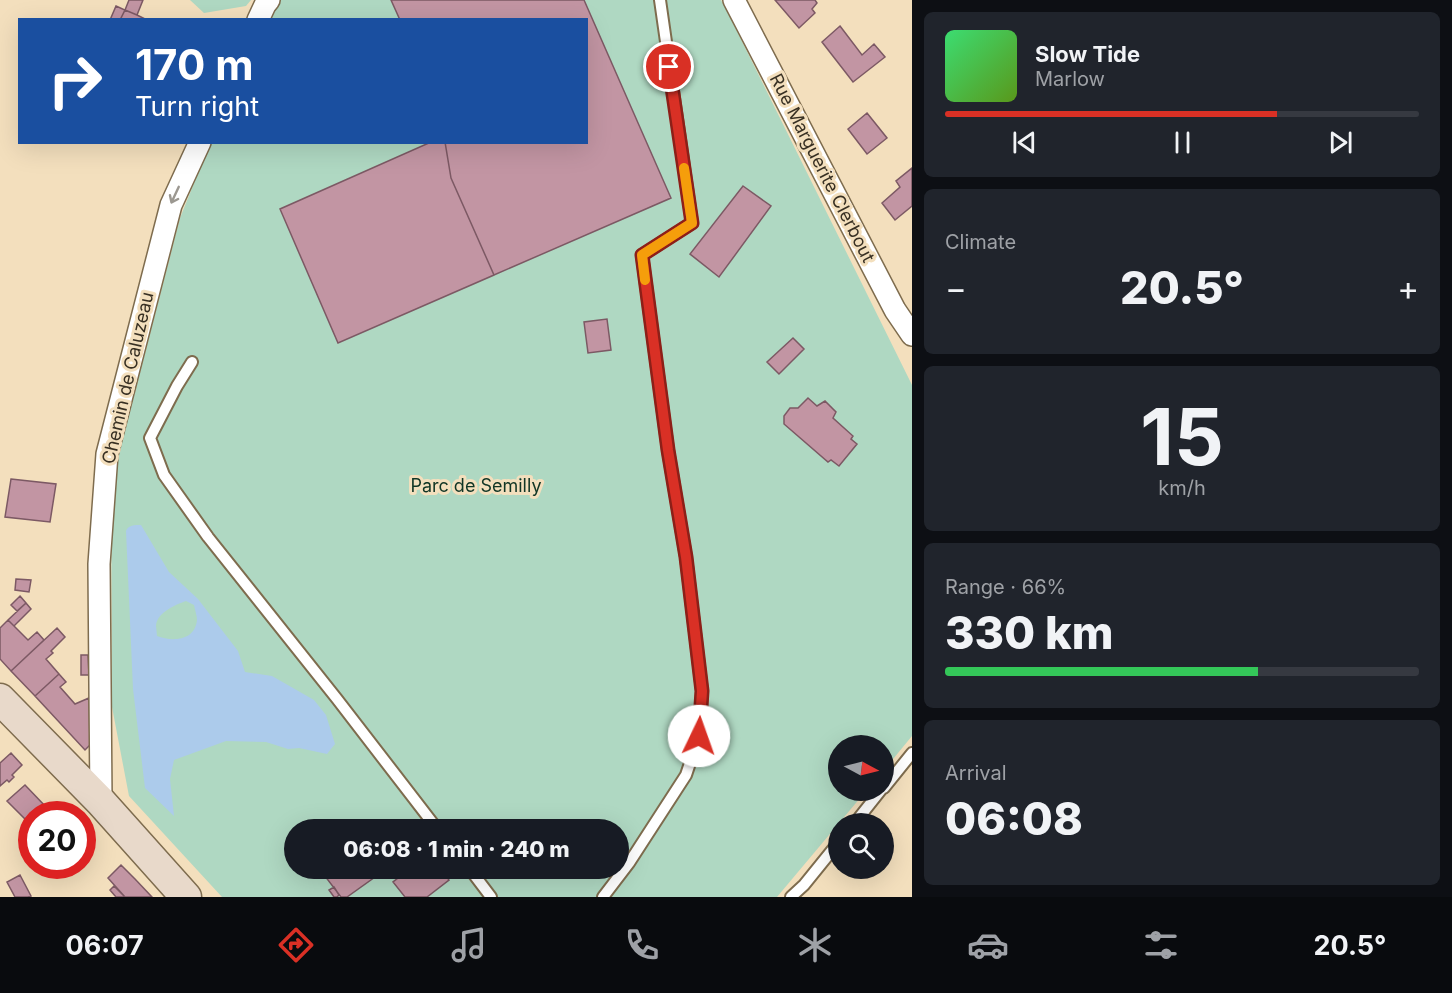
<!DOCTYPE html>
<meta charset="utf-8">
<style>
body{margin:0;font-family:Inter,sans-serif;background:#20242c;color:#f1f3f6;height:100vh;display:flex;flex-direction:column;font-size:22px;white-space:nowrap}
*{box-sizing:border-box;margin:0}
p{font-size:20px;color:#9ea1a6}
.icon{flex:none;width:33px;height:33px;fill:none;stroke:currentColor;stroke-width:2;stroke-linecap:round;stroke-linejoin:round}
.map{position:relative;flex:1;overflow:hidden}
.side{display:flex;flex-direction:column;gap:12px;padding:12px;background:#0d0f14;width:540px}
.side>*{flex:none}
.guide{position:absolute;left:18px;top:18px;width:570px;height:126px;border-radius:0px;box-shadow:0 6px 24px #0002;background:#1a4fa0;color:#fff;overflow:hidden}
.needle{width:39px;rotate:97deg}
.fabs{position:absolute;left:828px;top:735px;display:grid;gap:12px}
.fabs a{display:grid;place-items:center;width:66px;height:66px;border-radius:50%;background:#171b24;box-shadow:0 6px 24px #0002;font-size:30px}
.speed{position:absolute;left:18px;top:801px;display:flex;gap:12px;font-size:30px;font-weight:700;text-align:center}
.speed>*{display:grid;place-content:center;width:78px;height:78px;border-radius:50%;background:#171b24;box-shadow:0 6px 24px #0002;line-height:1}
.speed .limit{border:9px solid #d22;background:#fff;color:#111}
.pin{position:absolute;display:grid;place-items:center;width:51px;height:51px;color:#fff;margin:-26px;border:3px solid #fff;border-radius:50%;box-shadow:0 2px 6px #0007}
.me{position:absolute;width:66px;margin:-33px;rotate:3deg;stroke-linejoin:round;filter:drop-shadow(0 0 4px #0008)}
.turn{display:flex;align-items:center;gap:21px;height:126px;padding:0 18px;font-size:27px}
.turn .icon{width:78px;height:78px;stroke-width:2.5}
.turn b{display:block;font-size:42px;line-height:51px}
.big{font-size:45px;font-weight:800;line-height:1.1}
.side .widget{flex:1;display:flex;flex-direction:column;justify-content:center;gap:9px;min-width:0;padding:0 21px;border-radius:9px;background:#20242c}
.side .dial{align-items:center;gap:0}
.dial b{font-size:78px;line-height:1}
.song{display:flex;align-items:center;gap:18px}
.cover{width:72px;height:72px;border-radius:9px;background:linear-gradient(135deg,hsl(140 70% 55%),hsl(90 70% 35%))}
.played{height:6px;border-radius:3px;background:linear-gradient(90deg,#d93025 70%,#363941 70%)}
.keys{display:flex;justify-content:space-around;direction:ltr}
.heat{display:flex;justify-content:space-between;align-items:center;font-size:33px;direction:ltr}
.charge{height:9px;border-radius:4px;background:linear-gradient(90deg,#34c759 66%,#363941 0)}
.trip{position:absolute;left:284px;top:819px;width:345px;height:60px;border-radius:30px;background:#171b24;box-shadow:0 6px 24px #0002;font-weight:800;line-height:60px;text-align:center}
.tabs{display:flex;height:96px;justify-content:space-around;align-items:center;background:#090b0e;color:#9ea1a6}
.tabs .icon{width:42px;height:42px}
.tabs .current{color:#d93025}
.tabs b{font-size:27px;color:#f1f3f6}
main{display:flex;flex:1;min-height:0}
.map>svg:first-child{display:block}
</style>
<main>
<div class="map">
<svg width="912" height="897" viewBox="0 0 912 897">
<rect width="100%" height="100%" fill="#f3dfbd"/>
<path fill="#afd8c2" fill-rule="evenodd" d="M190,0H251L246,6L204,13Z
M278,0H721L727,11L912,385V736L884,770V746H838V790L866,791L777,897H222L129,796L112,707L111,485L180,218L210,143L586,142V20L266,19ZM294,830H618V868H294Z"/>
<path fill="#accbeb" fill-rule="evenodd" d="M141,525L169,572L198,599L238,651L245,672L272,676L314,700L326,715L335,744L327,754L299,748L288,749L266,742L226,741L174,760L170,779L174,816L145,788L133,689L126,531C128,525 135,525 141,525ZM186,601L194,605C195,610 197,616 197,620C195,641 172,642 157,636C157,635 156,626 156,625C158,612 175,605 186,601Z"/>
<path fill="#c295a3" stroke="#7c5964" stroke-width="1.5" d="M129,0H143L137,15L125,10Z
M391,0H584L671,198L494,275L451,178L445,142H586V20H400Z
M775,0H815L817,3L812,9L815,13L799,28Z
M116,6L125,10L120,20H110Z
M125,10L137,15L147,20H120Z
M840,26L862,55L874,44L885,57L853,82L822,42Z
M867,113L887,138L867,154L848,129Z
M431,142H445L451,178L494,275L338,343L280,209Z
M912,168V206L895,220L882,203L900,187L896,181Z
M743,186L771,206L719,277L690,254Z
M607,319L611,350L588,353L584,322Z
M793,338L804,349L779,374L767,362Z
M808,398L817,406L825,401L836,412L833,418L853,436L851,439L857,444L839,466L831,460L828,462L784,424V416L790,408H798Z
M11,479L56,484L50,522L5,517Z
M16,579L31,580L29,592L15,590Z
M20,596L26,603L17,611L11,605Z
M26,603L31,609L14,626L8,620Z
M8,620L28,640L37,632L44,640L11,671L0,659V628Z
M57,628L65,637L51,651L53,653L46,659L59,674L35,696L11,671Z
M81,655H88L89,675H81Z
M59,674L66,682L60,687L75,704L89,698L90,745L85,750L35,696Z
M11,753L22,765L12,775L14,777L9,782L7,780L0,786V763Z
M25,785L46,807L38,814H32V821L29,823L7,801Z
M46,807L53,814H38Z
M121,865L135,879L152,897H125L108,878Z
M325,868H380L382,872L347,897H341L321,871Z
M411,868H440L449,880L427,897H405L393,882Z
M20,875L31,896L28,897H15L7,882Z
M114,886L125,897H116L110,890Z
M334,887L339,895L337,897H334L329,890Z"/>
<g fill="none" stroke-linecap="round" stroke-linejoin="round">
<g stroke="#7e6c4e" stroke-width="14">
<path id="service" d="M192,362L177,386L150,438L164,475L208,537L337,699L438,830
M884,788L912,753
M854,824L881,790
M469,868L491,897
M603,897L629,863L686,775L699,736L702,691L686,557L668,450L642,255L692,223L660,0
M791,897L804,885L838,843"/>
</g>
<g stroke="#7e6c4e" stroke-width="24">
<path id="minor" d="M734,0L895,310L912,335
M258,20L265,5L269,0
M101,802L99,564L107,454L171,205L200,142"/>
</g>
<g stroke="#7e6c4e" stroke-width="33">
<path id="secondary" d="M0,699L101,802L186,897"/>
</g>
<use href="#service" stroke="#fff" stroke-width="10"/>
<use href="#minor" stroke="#fff" stroke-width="21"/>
<use href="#secondary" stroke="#e8d9ca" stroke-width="30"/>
</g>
<defs><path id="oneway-shaft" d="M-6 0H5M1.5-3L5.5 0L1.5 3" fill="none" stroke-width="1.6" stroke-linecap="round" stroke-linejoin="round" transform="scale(1.5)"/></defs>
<use stroke="#9c9891" href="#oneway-shaft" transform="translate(175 195) rotate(115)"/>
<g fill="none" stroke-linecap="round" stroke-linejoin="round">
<g stroke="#8d1f18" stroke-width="15">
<path id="route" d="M669,67L692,223L642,255L668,450L686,557L702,691L699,736"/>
</g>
<use href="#route" stroke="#d93025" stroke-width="10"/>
<path stroke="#f59e0b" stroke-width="10" d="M645,280L642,255L692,223L684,168"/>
</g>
<g text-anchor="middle" stroke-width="6" stroke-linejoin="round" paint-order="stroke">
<g font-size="18" fill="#383023" stroke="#f3dfbd">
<text transform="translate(822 168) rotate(63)" y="6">Rue Marguerite Clerbout</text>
<text transform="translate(128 378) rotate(-77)" y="6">Chemin de Caluzeau</text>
</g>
<g font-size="18" fill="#103525" stroke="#f3dfbd">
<text x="476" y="492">Parc de Semilly</text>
</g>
</g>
</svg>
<div class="fabs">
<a><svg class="needle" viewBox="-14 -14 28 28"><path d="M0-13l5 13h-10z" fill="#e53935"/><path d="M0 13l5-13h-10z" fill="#9ea1a6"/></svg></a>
<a><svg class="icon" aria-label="search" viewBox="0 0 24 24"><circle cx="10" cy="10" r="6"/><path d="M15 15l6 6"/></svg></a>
</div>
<div class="speed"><div class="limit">20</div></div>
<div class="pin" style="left:669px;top:67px;background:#d93025"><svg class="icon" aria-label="arrive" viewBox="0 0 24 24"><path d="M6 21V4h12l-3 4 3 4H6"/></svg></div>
<svg class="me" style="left:699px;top:736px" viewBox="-20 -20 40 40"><circle r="19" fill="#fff"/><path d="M0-13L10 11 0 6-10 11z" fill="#d93025"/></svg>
<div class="trip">06:08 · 1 min · 240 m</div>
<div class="guide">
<div class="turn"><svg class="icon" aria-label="right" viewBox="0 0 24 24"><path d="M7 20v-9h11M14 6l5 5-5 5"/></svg><div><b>170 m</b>Turn right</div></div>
</div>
</div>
<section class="side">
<div class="widget">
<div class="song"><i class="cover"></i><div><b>Slow Tide</b><p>Marlow</p></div></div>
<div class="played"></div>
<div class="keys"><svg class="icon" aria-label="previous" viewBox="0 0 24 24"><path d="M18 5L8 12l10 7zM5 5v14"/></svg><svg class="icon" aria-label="pause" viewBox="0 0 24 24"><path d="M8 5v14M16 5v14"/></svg><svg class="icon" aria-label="next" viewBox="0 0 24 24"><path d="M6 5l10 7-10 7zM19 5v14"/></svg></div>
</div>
<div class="widget"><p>Climate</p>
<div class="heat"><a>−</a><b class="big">20.5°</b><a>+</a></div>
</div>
<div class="widget dial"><b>15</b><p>km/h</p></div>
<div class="widget"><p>Range · 66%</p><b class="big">330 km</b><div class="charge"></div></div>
<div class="widget"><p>Arrival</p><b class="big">06:08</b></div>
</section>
</main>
<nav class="tabs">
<b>06:07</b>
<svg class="icon current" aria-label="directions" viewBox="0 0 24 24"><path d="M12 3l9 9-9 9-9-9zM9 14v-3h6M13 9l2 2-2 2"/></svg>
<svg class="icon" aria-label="music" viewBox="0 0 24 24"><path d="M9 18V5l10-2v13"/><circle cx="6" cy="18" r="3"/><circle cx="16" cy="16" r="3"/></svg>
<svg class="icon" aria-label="phone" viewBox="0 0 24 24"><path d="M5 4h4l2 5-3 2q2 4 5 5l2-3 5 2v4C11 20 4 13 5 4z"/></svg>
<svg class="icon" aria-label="climate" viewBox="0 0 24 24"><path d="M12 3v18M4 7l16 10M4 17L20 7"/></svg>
<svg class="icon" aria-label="car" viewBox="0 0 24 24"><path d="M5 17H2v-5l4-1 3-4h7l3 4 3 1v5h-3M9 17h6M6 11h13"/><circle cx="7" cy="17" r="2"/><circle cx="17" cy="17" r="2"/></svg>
<svg class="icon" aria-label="filters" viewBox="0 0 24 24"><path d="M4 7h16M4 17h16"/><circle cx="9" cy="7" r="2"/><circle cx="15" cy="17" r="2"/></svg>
<b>20.5°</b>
</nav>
